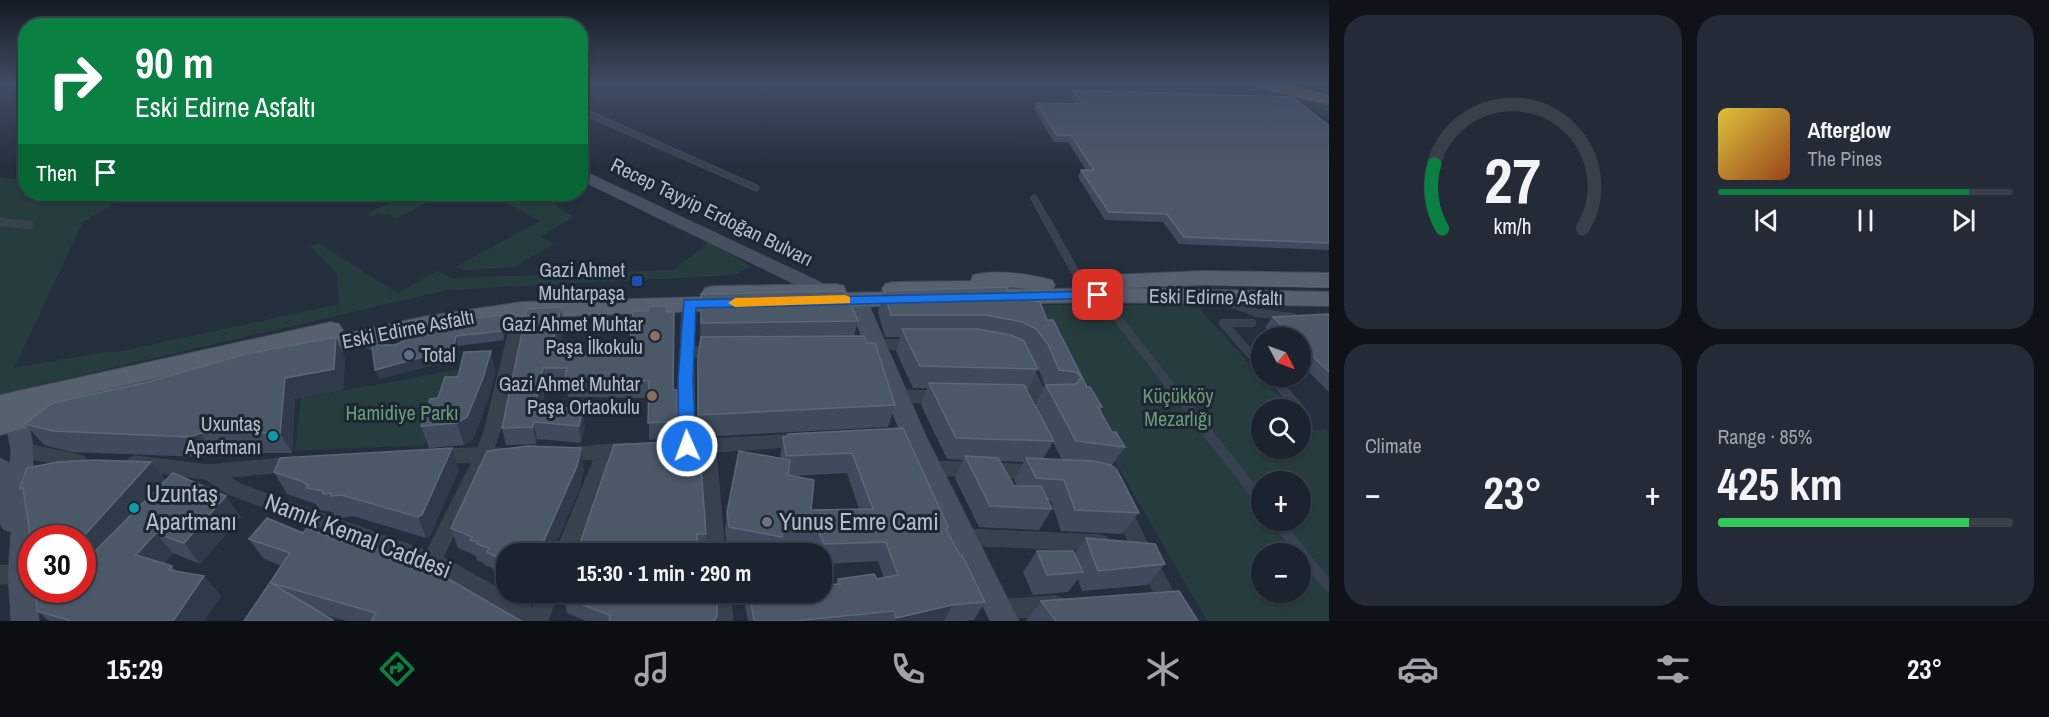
<!DOCTYPE html>
<meta charset="utf-8">
<style>
body{margin:0;font-family:"Archivo Narrow",sans-serif;background:#242b36;color:#f1f3f6;height:100vh;display:flex;flex-direction:column;font-size:22px;white-space:nowrap}
*{box-sizing:border-box;margin:0}
p{font-size:20px;color:#a0a4aa}
.icon{flex:none;width:33px;height:33px;fill:none;stroke:currentColor;stroke-width:2;stroke-linecap:round;stroke-linejoin:round}
.map{position:relative;flex:1;overflow:hidden}
.details{display:flex;flex-direction:column;gap:15px;padding:15px;background:#0f1319;width:720px}
.details>*{flex:none}
.banner{position:absolute;left:18px;top:18px;width:570px;height:183px;border-radius:24px;box-shadow:0 2px 4px #0004,0 0 0 2px #39404a;background:#0b8043;color:#fff;overflow:hidden}
.needle{width:39px;rotate:131deg}
.controls{position:absolute;left:1251px;top:327px;display:grid;gap:12px}
.controls a{display:grid;place-items:center;width:60px;height:60px;border-radius:50%;background:#1b232e;box-shadow:0 2px 4px #0004,0 0 0 2px #39404a;font-size:30px}
.speed{position:absolute;left:18px;top:525px;display:flex;gap:12px;font-size:30px;font-weight:700;text-align:center}
.speed>*{display:grid;place-content:center;width:78px;height:78px;border-radius:50%;background:#1b232e;box-shadow:0 2px 4px #0004,0 0 0 2px #39404a;line-height:1}
.speed .limit{border:9px solid #d22;background:#fff;color:#111}
.pin{position:absolute;display:grid;place-items:center;width:51px;height:51px;color:#fff;margin:-26px;border-radius:12px;box-shadow:0 3px 9px #0006}
.me{position:absolute;width:66px;margin:-33px;rotate:358deg;stroke-linejoin:round;filter:drop-shadow(0 0 4px #0008)}
.turn{display:flex;align-items:center;gap:21px;height:126px;padding:0 18px;font-size:27px}
.turn .icon{width:78px;height:78px;stroke-width:2.5}
.turn b{display:block;font-size:42px;line-height:51px}
.then{display:flex;align-items:center;height:57px;padding:0 18px;background:#0003;gap:12px;font-size:22px}
.big{font-size:45px;font-weight:700;line-height:1.1}
.details .card{flex:1;display:flex;flex-direction:column;justify-content:center;gap:9px;min-width:0;padding:0 21px;border-radius:24px;background:#242b36}
.details .dial{align-items:center;gap:0}
.dial svg{height:156px;overflow:visible;fill:none;stroke:#39404a;stroke-width:7;stroke-linecap:round;text-anchor:middle}
.dial text{fill:#f1f3f6;stroke:none}
.song{display:flex;align-items:center;gap:18px}
.cover{width:72px;height:72px;border-radius:9px;background:linear-gradient(135deg,hsl(50 70% 55%),hsl(20 70% 35%))}
.played{height:6px;border-radius:3px;background:linear-gradient(90deg,#0b8043 85%,#39404a 85%)}
.keys{display:flex;justify-content:space-around;direction:ltr}
.heat{display:flex;justify-content:space-between;align-items:center;font-size:33px;direction:ltr}
.charge{height:9px;border-radius:4px;background:linear-gradient(90deg,#34c759 85%,#39404a 0)}
.details .tiles{flex:1;display:grid;gap:15px;grid-template-columns:repeat(2,1fr)}
.trip{position:absolute;left:496px;top:543px;width:336px;height:60px;border-radius:24px;background:#1b232e;box-shadow:0 2px 4px #0004,0 0 0 2px #39404a;font-weight:700;line-height:60px;text-align:center}
.dock{display:flex;height:96px;justify-content:space-around;align-items:center;background:#0b0e12;color:#a0a4aa}
.dock .icon{width:42px;height:42px}
.dock .current{color:#0b8043}
.dock b{font-size:27px;color:#f1f3f6}
main{display:flex;flex:1;min-height:0}
.map>svg:first-child{display:block}
</style>
<main>
<div class="map">
<svg width="1329" height="621" viewBox="0 0 1329 621">
<rect width="100%" height="100%" fill="#242f3e"/>
<path fill="#263c3f" fill-rule="evenodd" d="M1005,83H1252L1329,104V121L1307,102L1276,94L1011,87Z
M0,177L25,180L26,194H131L83,222L14,368L104,352H117L339,304L337,273L310,247L318,243L398,293L437,271L451,278L674,270L709,242L751,266L735,275L448,290L0,394Z
M406,194H420L432,200L396,219L388,214L385,216L379,213L371,217L367,214Z
M489,194H540L573,217L541,237L554,244L514,267L466,270L455,267L540,221Z
M1025,305H1196L1291,409L1262,410V448H1300L1301,420L1310,431L1326,429L1329,432V621H1207ZM1262,482H1300V520H1262ZM1262,554H1300V592H1262Z
M462,369L461,393L447,394L424,445L295,451L301,398Z"/>
<g fill="none" stroke-linecap="round" stroke-linejoin="round">
<g stroke="#414a57" stroke-width="7">
<path id="lane-far2" d="M580,85L593,83
M580,110L756,188
M1034,198L1045,218"/>
</g>
<g stroke="#414a57" stroke-width="8">
<path id="lane-far1" d="M1044,216L1082,284
M0,222L29,225
M1100,296L1176,393
M1223,300L1257,313L1293,317
M1252,323H1223L1262,367
M359,340L381,351
M1270,376L1285,393"/>
</g>
<g stroke="#414a57" stroke-width="10">
<path id="lane" d="M1175,391L1262,502
M1284,391L1300,410
M1276,520L1329,587"/>
</g>
<g stroke="#414a57" stroke-width="1">
<path id="street" d="M689,299L696,303L694,347L720,348L722,352L720,356L694,357L695,440L801,434L807,435L809,440L807,445L801,446L716,452L725,554H707L700,453L677,452L675,447L679,442V380L682,303Z
M521,305L528,310L501,428L494,448L508,449L510,454L508,459L489,461L443,557L533,608L539,592H558L548,621H519L457,583L427,568L228,494L205,479L135,470L129,468L127,463L129,458L135,456L209,465L295,457L301,459L303,464L301,469L295,471L230,477L240,484L427,551L472,462L437,463L431,461L429,456L431,451L437,449L478,448L485,428L514,310Z
M875,339L915,340L920,341L922,345L920,349L915,350L875,349L870,348L868,344L870,340Z
M1025,361L1030,362L1032,366L1049,399L1046,403L1041,405L1036,403L1033,399L1018,366L1020,362Z
M898,390L941,391L946,393L949,397L946,401L941,403L898,402L893,400L890,396L893,392Z
M23,443L79,455L85,457L87,462L85,467L79,469L23,457L17,455L15,450L17,445Z
M628,443L634,445L636,450L634,455L611,458L573,554H555L594,459L566,461L560,459L558,454L560,449Z
M931,461L1036,465L1042,467L1044,472L1042,477L1036,479L931,475L925,473L923,468L925,463Z
M1121,500L1127,503L1188,621H1168L1112,508L1115,503Z
M963,529L1101,535L1107,537L1110,543L1107,549L1101,551L963,545L957,543L954,537L957,531Z
M22,565L29,568L31,574L29,580L22,583L0,584V566Z
M710,592H730L733,621H713Z
M1055,596L1062,598L1065,605L1062,612L1055,614L1000,620L993,617L990,610L993,603L1000,600Z"/>
</g>
<g stroke="#414a57" stroke-width="1">
<path id="secondary" d="M580,169L831,287L833,291L831,295H817L580,180Z
M857,294L864,296L867,300L926,436L1019,621H990L902,436L847,300L850,296Z
M16,412L24,415C34,433 33,451 33,471C34,494 38,516 37,538H32V590H37L39,621H11L8,574L11,532L3,529L0,523V458L10,463L11,450L5,421L8,415Z"/>
</g>
<g stroke="#414a57" stroke-width="2">
<path id="primary" d="M1203,271L1329,273V287L1203,285L1124,288L1329,292V306L1099,302L980,304L972,302L971,295L920,296L919,303L911,305L818,308L810,306L808,299L740,300L742,303L739,308L731,310L521,318L427,332L309,358L301,356L297,350L300,345L67,399L73,401L77,408L73,415L0,435V395L331,322L339,324L343,330L340,335L427,316L521,302L704,297L702,293L705,288L713,286L836,284L844,286L846,293L884,292L882,289L885,284L893,282L971,281L973,275C998,269 1027,274 1052,280L1055,285L1053,289L1105,288L1098,282L1101,277L1109,275ZM1009,287L1030,289H1007Z"/>
</g>
<g stroke="#434c59" stroke-width="1">
<path id="highway" d="M1254,83H1283L1329,95V105L1256,87Z"/>
</g>
<path stroke="#3f5557" stroke-width="1.5" stroke-dasharray="4 4" stroke-linecap="butt" d="M1238,83L1249,86"/>
<use href="#lane-far2" stroke="#38414e" stroke-width="5"/>
<use href="#lane-far1" stroke="#38414e" stroke-width="7"/>
<use href="#lane" stroke="#38414e" stroke-width="9"/>
<use href="#street" fill="#38414e" fill-rule="evenodd"/>
<use href="#secondary" fill="#465061" fill-rule="evenodd"/>
<use href="#primary" fill="#56606e" fill-rule="evenodd"/>
<use href="#highway" fill="#746855" fill-rule="evenodd"/>
<path stroke="#5a6575" stroke-width="1.5" d="M1231,285L1329,287"/>
</g>
<path fill="#3f4b5c" fill-rule="evenodd" d="M1072,90L1329,126V250L1179,244L1163,222L1105,220L1078,177L1081,170H1086L1068,142H1054L1034,110L1036,103L1075,104L1070,97Z
M884,291L1011,298L1047,320L1087,387L1102,407L1100,411L1112,432L1125,447L1112,465L1139,513L1122,534L1061,531L1051,501H1048L1052,509L1039,530L979,527L955,478L963,460L947,459L921,405L927,388H913L896,351L900,337H885L878,312ZM1035,363L1037,365L1045,386L1035,406L1027,391L1038,369ZM1053,442L1062,460L1043,459ZM1000,461L1024,462L1014,480L1017,486H1014Z
M701,294L858,321L854,336L895,405L888,427L697,437V379L698,357L700,344Z
M561,307L563,324L561,341L557,352L629,353L667,312L673,390H677V438L649,440V398L568,397L566,385H546L542,405L585,426L581,443L537,439L536,444L506,445L502,428Z
M1329,314V392L1300,363V338H1275L1265,327L1273,317Z
M503,315L505,325L504,340L458,346L454,364L433,365L379,379L395,345L461,325Z
M491,351L495,373L488,400L473,439L464,445L429,448L421,426L438,398L458,377Z
M345,358L343,390L295,399L292,453H214L204,457L71,452L44,445L25,424Z
M903,428L947,530L985,602L974,620L966,621H748L744,601L745,592H822L836,584L838,579H877L884,578L878,561L822,564V554H814L813,550L781,543L779,554H762L727,546L725,531L727,512L780,459L783,437ZM847,473L859,509L811,510L792,476Z
M614,445L706,534L705,554H576Z
M584,469L580,488L507,554V581L494,572L493,568L484,565L483,562L477,561L476,556L458,548L451,528Z
M459,470L430,536L426,538L353,516L342,518L340,515H334L332,512L319,510L316,504L313,503L287,494L274,472Z
M166,481L241,517L200,564L173,553L164,564L172,566L176,571L204,576L221,596L204,621H49L37,611L28,520L24,492L20,488Z
M303,533L521,621H346L323,614L244,621L281,566L264,559L249,539Z
M1086,538L1165,564L1147,585L1082,591L1078,579L1068,592L1033,595L1023,572L1037,551L1074,554Z
M563,593L713,601L717,621H586L567,613Z
M1041,601L1198,621H1026Z"/>
<path fill="#2f3b4b" d="M0,83H14L0,90Z
M561,307L563,324L561,341L551,369L549,352Z
M503,315L505,325L504,340L502,331Z
M456,336L458,346L454,364L452,354Z
M336,337L345,358L343,390L295,399L292,453L280,433L285,378Z
M491,351L495,373L488,400L473,439L464,445L457,423Z
M430,355L433,365L379,379L375,370Z
M543,368L546,385L538,422L535,405Z
M583,409L585,426L581,443L579,426Z
M534,422L537,439L536,444L533,427Z
M201,433L214,453L204,457L190,437Z
M452,448L459,470L430,536L426,538L418,517Z
M581,448L584,469L580,488L552,554H538Z
M151,462L168,483L82,572V538Z
M226,496L241,517L200,564L184,543Z
M156,533L173,553L154,575L136,555Z
M204,576L221,596L204,621H173Z
M952,605L944,621H895L896,618Z"/>
<path fill="#4b5868" stroke="#5c6777" stroke-width="1.5" d="M1072,90L1293,97L1329,126V243L1184,237L1167,214L1109,212L1081,170H1094L1071,135H1057L1036,103L1083,104Z
M1006,287L1011,298L1040,302L1047,320H1053L1087,387H1090L1102,407H1098L1112,432H1116L1125,447L1076,441L1046,385L1076,384L1081,377L1076,372L1059,370L1048,344L1036,329L1023,322L985,315H891L884,291Z
M845,291L858,321L701,323V294Z
M649,306H667V312H674L673,390H677V421L648,423L649,381L565,380L567,368H543L535,405L583,409L579,426L534,422L533,427L502,428L527,309L561,307L558,324L549,352L629,353L633,311H648Z
M1329,314V372L1300,344V338H1294L1273,317Z
M503,315L502,331L456,336L452,354L430,355L375,370L372,345H395L416,335L461,325V320Z
M902,329H978L1011,335L1024,341L1038,369L920,366Z
M864,336L867,343H875L895,405L698,415V357L701,337Z
M336,337L334,369L285,378L280,433H201L190,437L53,431L25,424L52,403L148,382L246,354Z
M491,351L483,378L467,417L457,423L421,426L430,399L438,398L445,377H458L464,352Z
M929,383L1024,385L1054,441L956,438Z
M903,428L944,518L948,527L946,529L960,555H962L985,602L952,605L896,618L894,611L794,621H754L749,592H822V585L840,584L838,579L874,574L877,579L898,575L886,542L824,544L818,530L784,524L782,537L729,527L727,512L739,451L790,460L788,475L814,480L811,510L873,509L852,453L786,456L783,437L788,436V434Z
M699,440L706,534H697V554H576L614,445Z
M528,446L581,448L577,466L538,554H507V563L487,552L489,548L477,544L478,542L470,540L472,537L451,528L487,451Z
M452,448L422,515L418,517L342,495L331,496V493L323,494V491L307,488L308,485L301,481L274,472L280,458Z
M965,456L998,458L1014,486H1041L1052,509L990,506Z
M1026,458L1093,461L1111,465L1117,470L1139,513L1075,510L1064,480L1036,478Z
M94,460L151,462L82,538H32V554L28,520L23,488H20L27,468L58,462Z
M173,473L226,496L184,543L156,533L136,555L172,566L169,570L204,576L173,621H71L37,611L35,590H82V564Z
M267,518L303,533L307,528L352,545L400,553L416,560L521,621H371L376,613L271,583L333,620L332,621H244L290,553L249,539Z
M1086,538L1155,544L1165,564L1098,571Z
M1037,551H1073L1083,572L1047,575Z
M1179,591L1198,621H1056L1041,601Z
M563,592H712L713,601L717,603V616L714,621H609L610,615L583,605L586,602Z"/>
<linearGradient id="sky" x2="0" y2="1"><stop stop-color="#141a22"/><stop offset="0.49" stop-color="#3f4d63"/><stop offset="1" stop-color="#3f4d63" stop-opacity="0"/></linearGradient>
<rect width="1329" height="170" fill="url(#sky)"/>
<path fill="#1a73e8" stroke="#114b97" stroke-width="1.5" d="M1098,291L1103,292V298L696,308L693,380L696,446L693,451H681L679,446L678,380L684,300Z"/>
<path fill="#f59e0b" d="M845,295L850,297V303L735,307L728,303L735,298Z"/>
<rect fill="#1a4fb4" stroke="#1d2633" stroke-width="2" x="631" y="275" width="12" height="12" rx="3"/>
<g fill="#8d6e63" stroke="#1d2633" stroke-width="2">
<circle cx="655" cy="336" r="6"/>
<circle cx="652" cy="396" r="6"/>
</g>
<circle fill="#5c6f8a" stroke="#1d2633" stroke-width="2" cx="409" cy="355" r="6"/>
<g fill="#0f9aa8" stroke="#1d2633" stroke-width="2">
<circle cx="273" cy="436" r="6"/>
<circle cx="134" cy="508" r="6"/>
</g>
<circle fill="#6b7280" stroke="#1d2633" stroke-width="2" cx="767" cy="522" r="6"/>
<g text-anchor="middle" stroke-width="6" stroke-linejoin="round" paint-order="stroke">
<g font-size="20" fill="#b4bcc9" stroke="#1d2633">
<text transform="translate(712 212) rotate(26)" y="7">Recep Tayyip Erdoğan Bulvarı</text>
<text transform="translate(1216 297) rotate(1)" y="7">Eski Edirne Asfaltı</text>
<text transform="translate(408 329) rotate(-11)" y="7">Eski Edirne Asfaltı</text>
</g>
<g font-size="20" fill="#b4bcc9" stroke="#1d2633" text-anchor="end">
<text x="625" y="277">Gazi Ahmet<tspan x="625" dy="23">Muhtarpaşa</tspan></text>
<text x="643" y="331">Gazi Ahmet Muhtar<tspan x="643" dy="23">Paşa İlkokulu</tspan></text>
<text x="421" y="362" text-anchor="start">Total</text>
<text x="640" y="391">Gazi Ahmet Muhtar<tspan x="640" dy="23">Paşa Ortaokulu</tspan></text>
<text x="261" y="431">Uxuntaş<tspan x="261" dy="23">Apartmanı</tspan></text>
</g>
<g font-size="20" fill="#6b9a76" stroke="#1d2633">
<text x="1178" y="403">Küçükköy<tspan x="1178" dy="23">Mezarlığı</tspan></text>
<text x="402" y="420">Hamidiye Parkı</text>
</g>
<g font-size="24" fill="#b4bcc9" stroke="#1d2633" text-anchor="start">
<text x="146" y="502">Uzuntaş<tspan x="146" dy="28">Apartmanı</tspan></text>
<text x="779" y="530">Yunus Emre Cami</text>
</g>
<g font-size="24" fill="#b4bcc9" stroke="#1d2633">
<text transform="translate(358 536) rotate(21)" y="8">Namık Kemal Caddesi</text>
</g>
</g>
</svg>
<div class="controls">
<a><svg class="needle" viewBox="-14 -14 28 28"><path d="M0-13l5 13h-10z" fill="#e53935"/><path d="M0 13l5-13h-10z" fill="#a0a4aa"/></svg></a>
<a><svg class="icon" aria-label="search" viewBox="0 0 24 24"><circle cx="10" cy="10" r="6"/><path d="M15 15l6 6"/></svg></a>
<a>+</a>
<a>−</a>
</div>
<div class="speed"><div class="limit">30</div></div>
<div class="pin" style="left:1098px;top:295px;background:#d93025"><svg class="icon" aria-label="arrive" viewBox="0 0 24 24"><path d="M6 21V4h12l-3 4 3 4H6"/></svg></div>
<svg class="me" style="left:687px;top:446px" viewBox="-20 -20 40 40"><circle r="17" fill="#1a73e8" stroke="#fff" stroke-width="3"/><path d="M0-11L8 9 0 5-8 9z" fill="#fff"/></svg>
<div class="trip">15:30 · 1 min · 290 m</div>
<div class="banner">
<div class="turn"><svg class="icon" aria-label="right" viewBox="0 0 24 24"><path d="M7 20v-9h11M14 6l5 5-5 5"/></svg><div><b>90 m</b>Eski Edirne Asfaltı</div></div>
<div class="then">Then<svg class="icon" aria-label="arrive" viewBox="0 0 24 24"><path d="M6 21V4h12l-3 4 3 4H6"/></svg></div>
</div>
</div>
<section class="details">
<div class="tiles">
<div class="card dial"><svg viewBox="0 0 100 80">
<path d="M14 69A42 42 0 1 1 86 69"/>
<path d="M14 69A42 42 0 0 1 10 36" stroke="#0b8043"/>
<text x="50" y="56" font-size="32" font-weight="700">27</text>
<text x="50" y="72" font-size="11">km/h</text>
</svg></div>
<div class="card">
<div class="song"><i class="cover"></i><div><b>Afterglow</b><p>The Pines</p></div></div>
<div class="played"></div>
<div class="keys"><svg class="icon" aria-label="previous" viewBox="0 0 24 24"><path d="M18 5L8 12l10 7zM5 5v14"/></svg><svg class="icon" aria-label="pause" viewBox="0 0 24 24"><path d="M8 5v14M16 5v14"/></svg><svg class="icon" aria-label="next" viewBox="0 0 24 24"><path d="M6 5l10 7-10 7zM19 5v14"/></svg></div>
</div>
<div class="card"><p>Climate</p>
<div class="heat"><a>−</a><b class="big">23°</b><a>+</a></div>
</div>
<div class="card"><p>Range · 85%</p><b class="big">425 km</b><div class="charge"></div></div>
</div>
</section>
</main>
<nav class="dock">
<b>15:29</b>
<svg class="icon current" aria-label="directions" viewBox="0 0 24 24"><path d="M12 3l9 9-9 9-9-9zM9 14v-3h6M13 9l2 2-2 2"/></svg>
<svg class="icon" aria-label="music" viewBox="0 0 24 24"><path d="M9 18V5l10-2v13"/><circle cx="6" cy="18" r="3"/><circle cx="16" cy="16" r="3"/></svg>
<svg class="icon" aria-label="phone" viewBox="0 0 24 24"><path d="M5 4h4l2 5-3 2q2 4 5 5l2-3 5 2v4C11 20 4 13 5 4z"/></svg>
<svg class="icon" aria-label="climate" viewBox="0 0 24 24"><path d="M12 3v18M4 7l16 10M4 17L20 7"/></svg>
<svg class="icon" aria-label="car" viewBox="0 0 24 24"><path d="M5 17H2v-5l4-1 3-4h7l3 4 3 1v5h-3M9 17h6M6 11h13"/><circle cx="7" cy="17" r="2"/><circle cx="17" cy="17" r="2"/></svg>
<svg class="icon" aria-label="filters" viewBox="0 0 24 24"><path d="M4 7h16M4 17h16"/><circle cx="9" cy="7" r="2"/><circle cx="15" cy="17" r="2"/></svg>
<b>23°</b>
</nav>
